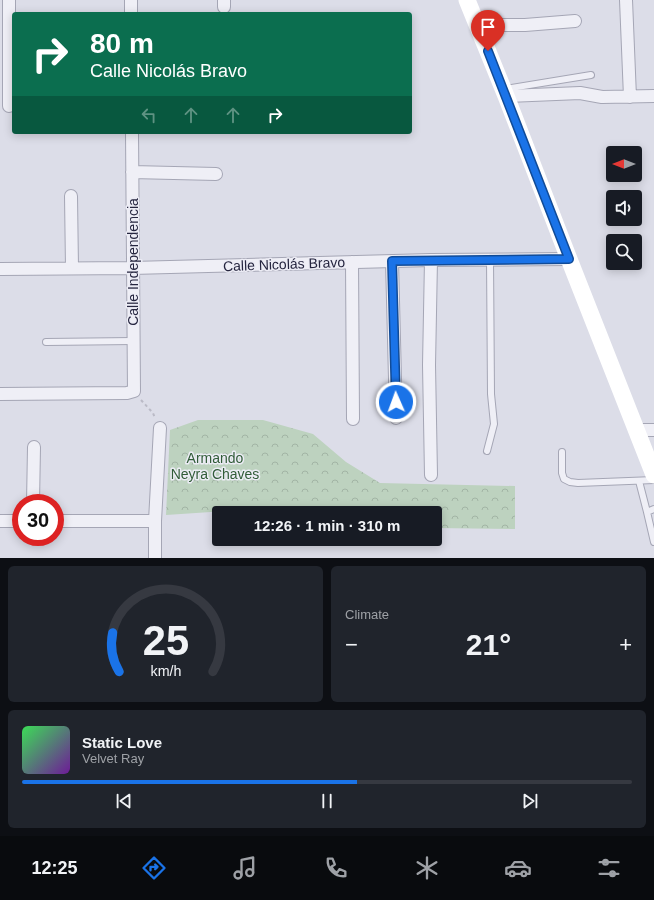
<!DOCTYPE html>
<meta charset="utf-8">
<style>
body{margin:0;font-family:Helvetica,sans-serif;background:#20242c;color:#f1f3f6;height:100vh;display:flex;flex-direction:column;font-size:15px;white-space:nowrap}
*{box-sizing:border-box;margin:0}
p{font-size:13px;color:#9ea1a6}
.icon{flex:none;width:22px;height:22px;fill:none;stroke:currentColor;stroke-width:2;stroke-linecap:round;stroke-linejoin:round}
.map{position:relative;height:558px;overflow:hidden}
.drawer{display:flex;flex-direction:column;gap:8px;padding:8px;background:#0d0f14;flex:1}
.drawer>*{flex:none}
.top-card{position:absolute;left:12px;top:12px;width:400px;height:122px;border-radius:4px;box-shadow:0 2px 10px #0003;background:#0b6e4f;color:#fff;overflow:hidden}
.needle{width:26px;rotate:270deg}
.controls{position:absolute;left:606px;top:146px;display:grid;gap:8px}
.controls a{display:grid;place-items:center;width:36px;height:36px;border-radius:4px;background:#171b24;box-shadow:0 2px 10px #0003;font-size:20px}
.speed{position:absolute;left:12px;top:494px;display:flex;gap:8px;font-size:20px;font-weight:700;text-align:center}
.speed>*{display:grid;place-content:center;width:52px;height:52px;border-radius:50%;background:#171b24;box-shadow:0 2px 10px #0003;line-height:1}
.speed .limit{border:6px solid #d22;background:#fff;color:#111}
.pin{position:absolute;display:grid;place-items:center;width:34px;height:34px;color:#fff;margin:-41px -17px;border-radius:50% 50% 50% 0;rotate:-45deg;box-shadow:0 0 4px #0007}
.pin .icon{rotate:45deg}
.me{position:absolute;width:44px;margin:-22px;rotate:358deg;stroke-linejoin:round;filter:drop-shadow(0 0 3px #0008)}
.turn{display:flex;align-items:center;gap:14px;height:84px;padding:0 12px;font-size:18px}
.turn .icon{width:52px;height:52px;stroke-width:2.5}
.turn b{display:block;font-size:28px;line-height:34px}
.lanes{display:flex;align-items:center;height:38px;padding:0 12px;background:#0003;justify-content:center;gap:20px;direction:ltr}
.lanes .off{opacity:.35}
.big{font-size:30px;font-weight:600;line-height:1.1}
.drawer .tile{flex:1;display:flex;flex-direction:column;justify-content:center;gap:6px;min-width:0;padding:0 14px;border-radius:6px;background:#20242c}
.drawer .dial{align-items:center;gap:0}
.dial svg{height:104px;overflow:visible;fill:none;stroke:#363941;stroke-width:7;stroke-linecap:round;text-anchor:middle}
.dial text{fill:#f1f3f6;stroke:none}
.song{display:flex;align-items:center;gap:12px}
.cover{width:48px;height:48px;border-radius:6px;background:linear-gradient(135deg,hsl(130 70% 55%),hsl(280 70% 35%))}
.played{height:4px;border-radius:2px;background:linear-gradient(90deg,#1a73e8 55%,#363941 55%)}
.keys{display:flex;justify-content:space-around;direction:ltr}
.heat{display:flex;justify-content:space-between;align-items:center;font-size:22px;direction:ltr}
.drawer .tiles{flex:1;display:grid;gap:8px;grid-template-columns:1fr 1fr}
.tile:last-child{grid-column:span 2}
.trip{position:absolute;left:212px;top:506px;width:230px;height:40px;border-radius:4px;background:#171b24;box-shadow:0 2px 10px #0003;font-weight:600;line-height:40px;text-align:center}
.tabs{display:flex;height:64px;justify-content:space-around;align-items:center;background:#090b0e;color:#9ea1a6}
.tabs .icon{width:28px;height:28px}
.tabs .selected{color:#1a73e8}
.tabs b{font-size:18px;color:#f1f3f6}
.map>svg:first-child{display:block}
</style>
<div class="map">
<svg width="654" height="558" viewBox="0 0 654 558">
<defs>
<pattern id="park-crowns" width="20" height="18" patternUnits="userSpaceOnUse"><rect width="20" height="18" fill="#bdd2bf"/><path d="M2 6a3 3 0 1 1 6 0M12 15a3 3 0 1 1 6 0" fill="none" stroke="#a2b4a5"/></pattern>
</defs>
<rect width="100%" height="100%" fill="#dcdde8"/>
<path fill="url(#park-crowns)" d="M198,420H263L313,434L346,462L380,483L515,486V529L435,528V513H429V511L285,507L166,515L170,430Z"/>
<g fill="none" stroke-linecap="round" stroke-linejoin="round">
<g stroke="#a5a6b5" stroke-width="8">
<path id="service" d="M505,89L591,75
M46,342L133,341
M487,451L494,424L491,394L490,259
M562,452V473L564,479L570,482L578,483L654,480
M639,481L647,512
M654,509L647,512L654,542"/>
</g>
<g stroke="#a5a6b5" stroke-width="14">
<path id="minor" d="M9,0V106
M131,0V14
M224,0V7
M626,0L630,97
M478,25H525L575,21
M506,96L580,93L602,97L654,96
M132,172L216,174
M71,196L72,268
M431,260L429,365L431,475
M392,261L396,418
M352,262L353,419
M0,269L132,268L431,260L569,259
M0,394L127,393L134,391L132,132
M636,430H654
M33,503L34,447
M0,521H21
M55,521H155
M155,558V521L160,428"/>
</g>
<path stroke="#babac6" stroke-width="2" stroke-dasharray="3 3" stroke-linecap="butt" d="M141,400L153,413L155,418"/>
<use href="#service" stroke="#efeff6" stroke-width="6"/>
<use href="#minor" stroke="#efeff6" stroke-width="12"/>
<path stroke="#fff" stroke-width="17" d="M467,0L506,96L569,259L654,475"/>
</g>
<g fill="none" stroke-linecap="round" stroke-linejoin="round">
<g stroke="#114b97" stroke-width="10">
<path id="route" d="M396,402L392,261L569,259L488,51"/>
</g>
<use href="#route" stroke="#1a73e8" stroke-width="7"/>
</g>
<g text-anchor="middle" stroke-width="3" stroke-linejoin="round" paint-order="stroke">
<g font-size="14" fill="#25253f" stroke="#ececf5">
<text transform="translate(133 262) rotate(-90)" y="5">Calle Independencia</text>
<text transform="translate(284 264) rotate(-2)" y="5">Calle Nicolás Bravo</text>
</g>
<g font-size="14" fill="#315c38" stroke="#ececf5">
<text x="215" y="463">Armando<tspan x="215" dy="16">Neyra Chaves</tspan></text>
</g>
</g>
</svg>
<div class="controls">
<a><svg class="needle" viewBox="-14 -14 28 28"><path d="M0-13l5 13h-10z" fill="#e53935"/><path d="M0 13l5-13h-10z" fill="#9ea1a6"/></svg></a>
<a><svg class="icon" aria-label="sound" viewBox="0 0 24 24"><path d="M4 9h4l5-4v14l-5-4H4zM17 9q2 3 0 6"/></svg></a>
<a><svg class="icon" aria-label="search" viewBox="0 0 24 24"><circle cx="10" cy="10" r="6"/><path d="M15 15l6 6"/></svg></a>
</div>
<div class="speed"><div class="limit">30</div></div>
<div class="pin" style="left:488px;top:51px;background:#d93025"><svg class="icon" aria-label="arrive" viewBox="0 0 24 24"><path d="M6 21V4h12l-3 4 3 4H6"/></svg></div>
<svg class="me" style="left:396px;top:402px" viewBox="-20 -20 40 40"><circle r="17" fill="#1a73e8" stroke="#fff" stroke-width="3"/><path d="M0-11L8 9 0 5-8 9z" fill="#fff"/></svg>
<div class="trip">12:26 · 1 min · 310 m</div>
<div class="top-card">
<div class="turn"><svg class="icon" aria-label="right" viewBox="0 0 24 24"><path d="M7 20v-9h11M14 6l5 5-5 5"/></svg><div><b>80 m</b>Calle Nicolás Bravo</div></div>
<div class="lanes"><svg class="icon off" aria-label="left" viewBox="0 0 24 24"><path d="M17 20v-9H6M10 6l-5 5 5 5"/></svg><svg class="icon off" aria-label="ahead" viewBox="0 0 24 24"><path d="M12 20V5M6 11l6-6 6 6"/></svg><svg class="icon off" aria-label="ahead" viewBox="0 0 24 24"><path d="M12 20V5M6 11l6-6 6 6"/></svg><svg class="icon" aria-label="right" viewBox="0 0 24 24"><path d="M7 20v-9h11M14 6l5 5-5 5"/></svg></div>
</div>
</div>
<section class="drawer">
<div class="tiles">
<div class="tile dial"><svg viewBox="0 0 100 80">
<path d="M14 69A42 42 0 1 1 86 69"/>
<path d="M14 69A42 42 0 0 1 9 39" stroke="#1a73e8"/>
<text x="50" y="56" font-size="32" font-weight="700">25</text>
<text x="50" y="72" font-size="11">km/h</text>
</svg></div>
<div class="tile"><p>Climate</p>
<div class="heat"><a>−</a><b class="big">21°</b><a>+</a></div>
</div>
<div class="tile">
<div class="song"><i class="cover"></i><div><b>Static Love</b><p>Velvet Ray</p></div></div>
<div class="played"></div>
<div class="keys"><svg class="icon" aria-label="previous" viewBox="0 0 24 24"><path d="M18 5L8 12l10 7zM5 5v14"/></svg><svg class="icon" aria-label="pause" viewBox="0 0 24 24"><path d="M8 5v14M16 5v14"/></svg><svg class="icon" aria-label="next" viewBox="0 0 24 24"><path d="M6 5l10 7-10 7zM19 5v14"/></svg></div>
</div>
</div>
</section>
<nav class="tabs">
<b>12:25</b>
<svg class="icon selected" aria-label="directions" viewBox="0 0 24 24"><path d="M12 3l9 9-9 9-9-9zM9 14v-3h6M13 9l2 2-2 2"/></svg>
<svg class="icon" aria-label="music" viewBox="0 0 24 24"><path d="M9 18V5l10-2v13"/><circle cx="6" cy="18" r="3"/><circle cx="16" cy="16" r="3"/></svg>
<svg class="icon" aria-label="phone" viewBox="0 0 24 24"><path d="M5 4h4l2 5-3 2q2 4 5 5l2-3 5 2v4C11 20 4 13 5 4z"/></svg>
<svg class="icon" aria-label="climate" viewBox="0 0 24 24"><path d="M12 3v18M4 7l16 10M4 17L20 7"/></svg>
<svg class="icon" aria-label="car" viewBox="0 0 24 24"><path d="M5 17H2v-5l4-1 3-4h7l3 4 3 1v5h-3M9 17h6M6 11h13"/><circle cx="7" cy="17" r="2"/><circle cx="17" cy="17" r="2"/></svg>
<svg class="icon" aria-label="filters" viewBox="0 0 24 24"><path d="M4 7h16M4 17h16"/><circle cx="9" cy="7" r="2"/><circle cx="15" cy="17" r="2"/></svg>
</nav>
